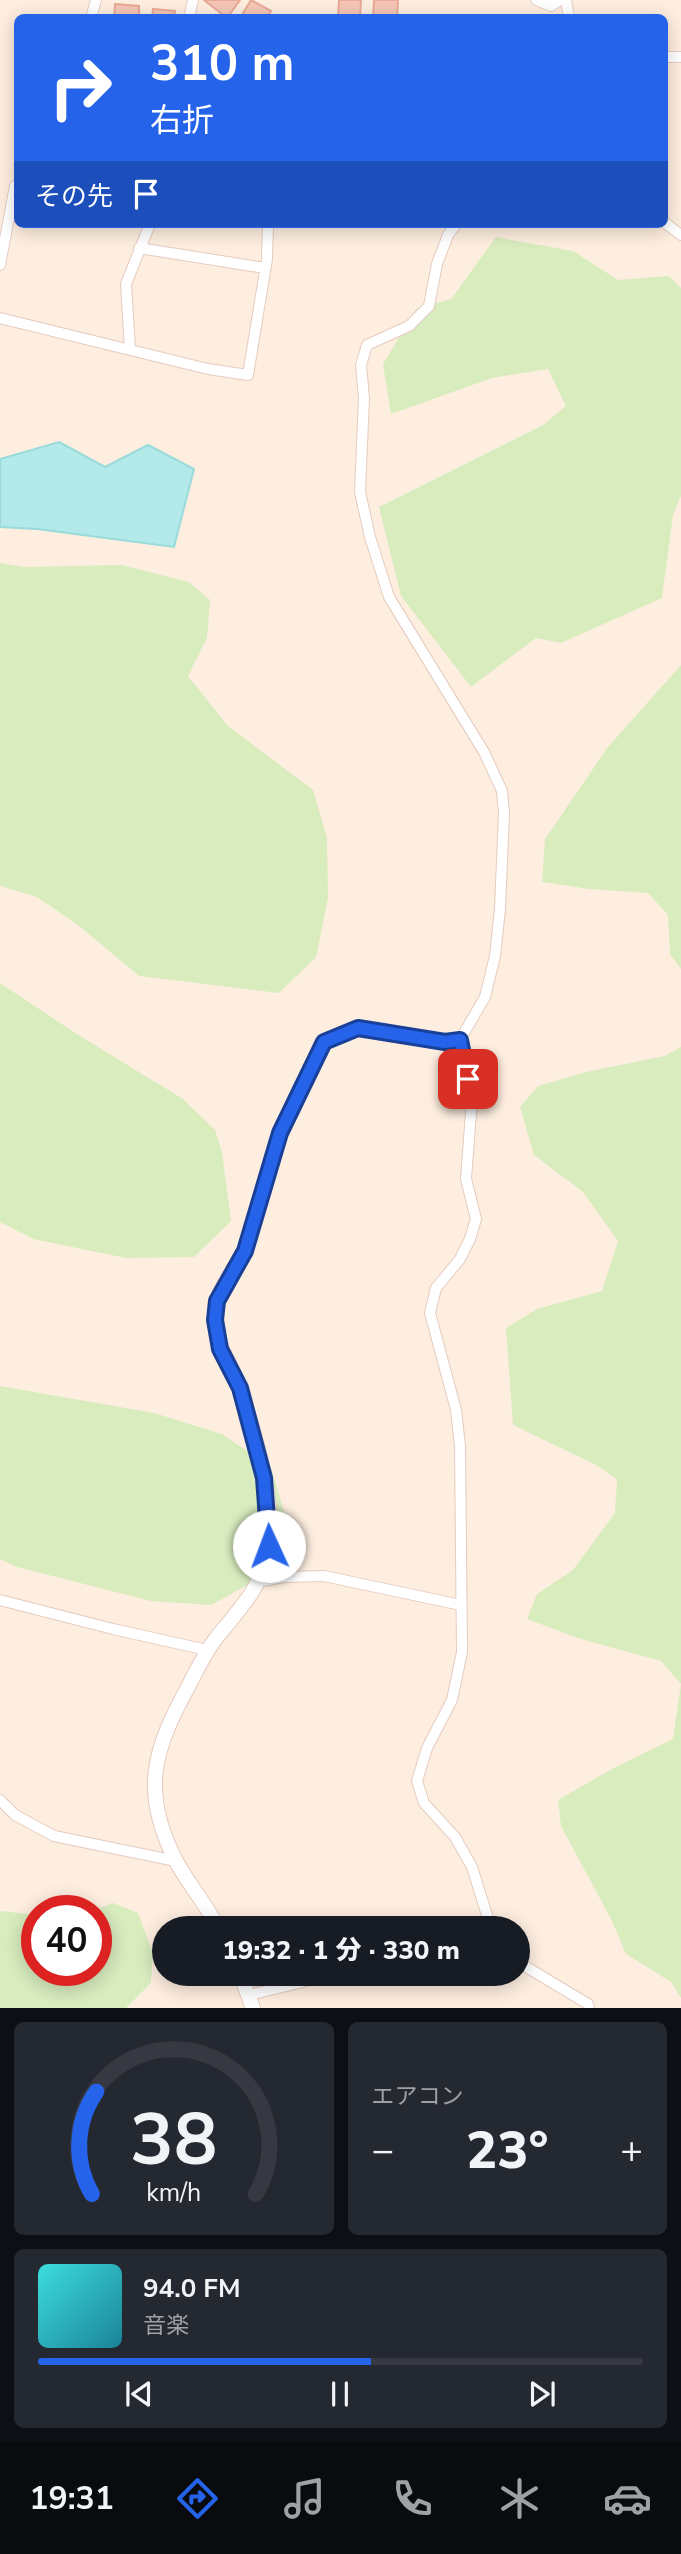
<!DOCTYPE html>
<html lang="ja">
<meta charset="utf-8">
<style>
body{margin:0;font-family:"Nunito Sans","Noto Sans JP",sans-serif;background:#242831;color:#f1f3f6;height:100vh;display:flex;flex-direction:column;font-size:26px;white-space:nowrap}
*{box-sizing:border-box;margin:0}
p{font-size:23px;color:#9ea1a6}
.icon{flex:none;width:38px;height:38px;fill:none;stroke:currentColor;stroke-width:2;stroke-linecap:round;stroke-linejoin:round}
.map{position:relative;height:2008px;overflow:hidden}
.drawer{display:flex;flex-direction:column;gap:14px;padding:14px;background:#0d0f14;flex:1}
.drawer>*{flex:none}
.top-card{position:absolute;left:14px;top:14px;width:654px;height:214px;border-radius:10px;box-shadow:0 4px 18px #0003;background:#2563eb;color:#fff;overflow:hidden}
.speed{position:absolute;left:21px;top:1895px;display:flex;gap:14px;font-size:35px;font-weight:700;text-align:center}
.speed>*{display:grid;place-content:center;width:91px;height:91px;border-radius:50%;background:#171b24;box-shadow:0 4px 18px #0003;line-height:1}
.speed .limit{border:10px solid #d22;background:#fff;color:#111}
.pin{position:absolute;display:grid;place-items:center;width:60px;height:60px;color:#fff;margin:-30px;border-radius:14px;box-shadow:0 4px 10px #0006}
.me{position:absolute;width:77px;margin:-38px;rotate:358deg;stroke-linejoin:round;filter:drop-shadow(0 0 5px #0008)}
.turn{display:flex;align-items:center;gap:24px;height:147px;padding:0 21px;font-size:32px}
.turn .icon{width:91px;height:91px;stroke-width:2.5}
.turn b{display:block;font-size:49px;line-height:60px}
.then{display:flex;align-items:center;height:66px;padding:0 21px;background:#0003;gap:14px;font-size:26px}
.big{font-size:52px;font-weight:800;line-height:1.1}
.drawer .card{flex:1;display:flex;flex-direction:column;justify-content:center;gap:10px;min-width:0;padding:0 24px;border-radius:10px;background:#242831}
.drawer .dial{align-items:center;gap:0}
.dial svg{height:182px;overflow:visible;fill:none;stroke:#363941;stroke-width:7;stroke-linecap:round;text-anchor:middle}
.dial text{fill:#f1f3f6;stroke:none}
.song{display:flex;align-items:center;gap:21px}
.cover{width:84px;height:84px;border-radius:10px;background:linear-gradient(135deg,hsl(180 70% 55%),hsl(190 70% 35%))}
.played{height:7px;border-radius:4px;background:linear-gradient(90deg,#2563eb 55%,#363941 55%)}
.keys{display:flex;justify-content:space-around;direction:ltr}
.heat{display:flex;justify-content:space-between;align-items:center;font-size:38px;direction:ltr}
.drawer .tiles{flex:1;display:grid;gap:14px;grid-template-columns:1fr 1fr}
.card:last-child{grid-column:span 2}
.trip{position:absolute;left:152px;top:1916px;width:378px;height:70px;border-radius:35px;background:#171b24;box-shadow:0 4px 18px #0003;font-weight:800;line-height:70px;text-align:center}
.tab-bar{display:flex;height:112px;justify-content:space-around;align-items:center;background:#090b0e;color:#9ea1a6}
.tab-bar .icon{width:49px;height:49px}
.tab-bar .on{color:#2563eb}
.tab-bar b{font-size:32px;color:#f1f3f6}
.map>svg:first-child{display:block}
</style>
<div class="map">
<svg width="681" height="2008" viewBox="0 0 681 2008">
<rect width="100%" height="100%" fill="#feeee0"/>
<path fill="#d8ecbe" d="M496,237L573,251L618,280L669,276L681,288V496L673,515L662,598L561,643L536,638L471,687L401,596L379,507L543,425L566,406L548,369L492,378L391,414L383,364L416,309L451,299Z
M0,563L24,567L122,565L189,582L210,600L207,638L188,676L227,725L313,790L327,838L328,898L316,957L279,993L139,976L78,925L37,897L0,886Z
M681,665V969L670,954L668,915L648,893L589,889L542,882L545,839L608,747Z
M0,983L80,1036L183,1099L215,1130L222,1152L231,1221L194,1257L126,1258L33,1239L0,1222Z
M681,1047V1684L661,1661L581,1639L527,1619L537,1594L573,1570L615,1513L617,1479L596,1465L513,1425L506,1328L537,1309L602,1291L618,1241L583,1192L534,1155L520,1107L538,1086L586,1072L664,1056Z
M0,1386L154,1413L222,1434L271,1467L285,1515L260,1578L211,1605L151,1601L17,1567L0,1559Z
M681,1684V1998L671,1982L626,1954L611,1919L561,1826L558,1800L612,1769L673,1739Z
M113,1903L138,1913L153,1953L151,1983L126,2008H0V1911L37,1915V1970H96V1911H92Z"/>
<path fill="#b4e9e9" stroke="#99dbdb" stroke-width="2" d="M59,442L105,467L148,445L194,469L174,547L37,529L0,527V459Z"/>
<path fill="#f5c6b6" stroke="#e9a995" stroke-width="2" d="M204,0H240L227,18Z
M251,0L271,11L267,18H240Z
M339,0H361L360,18H338Z
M374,0H398L397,18H373Z
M115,4L139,6V18H114Z
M153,9L175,11L174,18H152Z"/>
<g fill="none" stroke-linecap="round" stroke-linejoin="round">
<g stroke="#e5cbbf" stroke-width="12">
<path id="minor" d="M536,0L551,6L560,0
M566,0L569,18
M91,18L96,0
M189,18L193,0
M665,57H681
M665,223L681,235
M456,224L448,235L437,264L429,306L409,326L367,345L361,365L364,398L360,492L370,537L389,597L484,752L502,791L504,813L500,909L495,956L485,997L460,1040L472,1099L466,1179L476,1219L470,1239L460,1259L436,1288L430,1313L456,1410L460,1446L462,1652L452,1700L427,1748L417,1781L424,1803L455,1837L472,1867L491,1928
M139,248L265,268
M0,265L15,186L18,187
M0,318L208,369L248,375L267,259L268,224
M130,350L126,284L150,224
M245,1250L280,1133L324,1042L358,1028L445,1042L460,1040
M258,1582L284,1577L324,1576L461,1605
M0,1600L113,1629L207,1650
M0,1800L15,1815L54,1836L176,1861
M518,1962L588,2004L589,2008
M249,1995L335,1974"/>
</g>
<g stroke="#e5cbbf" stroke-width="16">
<path id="tertiary" d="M218,1928C206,1903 186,1882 174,1857C141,1790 154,1749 188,1687C197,1670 205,1652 217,1637C239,1610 265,1583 269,1547C274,1496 256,1439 241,1391C231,1361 207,1336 217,1301C222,1284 236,1266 245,1250
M240,1974L253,2008"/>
</g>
<use href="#minor" stroke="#fff" stroke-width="10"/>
<use href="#tertiary" stroke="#fff" stroke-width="14"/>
</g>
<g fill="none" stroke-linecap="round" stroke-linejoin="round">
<g stroke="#184099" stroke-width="18">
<path id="route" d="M269,1546L264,1478L240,1388L220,1349L215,1320L217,1301L245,1251L280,1133L324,1042L358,1028L445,1042L460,1040L468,1079"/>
</g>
<use href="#route" stroke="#2563eb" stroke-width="12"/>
</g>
</svg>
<div class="speed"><div class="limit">40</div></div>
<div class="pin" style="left:468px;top:1079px;background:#d93025"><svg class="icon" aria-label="arrive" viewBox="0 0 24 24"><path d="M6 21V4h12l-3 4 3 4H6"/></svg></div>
<svg class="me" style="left:269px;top:1546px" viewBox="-20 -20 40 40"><circle r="19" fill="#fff"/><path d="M0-13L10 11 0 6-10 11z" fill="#2563eb"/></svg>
<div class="trip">19:32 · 1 分 · 330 m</div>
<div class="top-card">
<div class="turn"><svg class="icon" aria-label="right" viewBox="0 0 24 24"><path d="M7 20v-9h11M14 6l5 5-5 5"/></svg><div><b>310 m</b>右折</div></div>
<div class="then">その先<svg class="icon" aria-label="arrive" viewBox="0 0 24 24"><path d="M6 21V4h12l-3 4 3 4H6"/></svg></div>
</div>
</div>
<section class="drawer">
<div class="tiles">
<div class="card dial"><svg viewBox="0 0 100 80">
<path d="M14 69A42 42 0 1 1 86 69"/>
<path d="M14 69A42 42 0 0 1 16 24" stroke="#2563eb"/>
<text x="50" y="56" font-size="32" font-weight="700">38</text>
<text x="50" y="72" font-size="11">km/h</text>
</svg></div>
<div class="card"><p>エアコン</p>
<div class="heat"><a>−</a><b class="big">23°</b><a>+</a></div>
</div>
<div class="card">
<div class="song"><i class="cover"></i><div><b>94.0 FM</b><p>音楽</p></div></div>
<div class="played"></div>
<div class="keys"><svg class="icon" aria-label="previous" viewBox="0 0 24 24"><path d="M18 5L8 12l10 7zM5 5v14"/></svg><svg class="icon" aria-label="pause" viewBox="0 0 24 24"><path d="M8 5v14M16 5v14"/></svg><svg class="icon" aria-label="next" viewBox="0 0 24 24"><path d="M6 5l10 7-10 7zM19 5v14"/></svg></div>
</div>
</div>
</section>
<nav class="tab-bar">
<b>19:31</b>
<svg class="icon on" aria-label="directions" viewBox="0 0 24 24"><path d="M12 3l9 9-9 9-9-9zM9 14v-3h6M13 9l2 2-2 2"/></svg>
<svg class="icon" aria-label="music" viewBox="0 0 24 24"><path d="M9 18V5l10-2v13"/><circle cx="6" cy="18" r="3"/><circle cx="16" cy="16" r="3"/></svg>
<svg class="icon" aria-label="phone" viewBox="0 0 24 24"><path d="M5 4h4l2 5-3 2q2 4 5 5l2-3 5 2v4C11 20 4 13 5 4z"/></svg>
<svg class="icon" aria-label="climate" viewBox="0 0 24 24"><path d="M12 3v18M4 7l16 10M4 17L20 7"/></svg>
<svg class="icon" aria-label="car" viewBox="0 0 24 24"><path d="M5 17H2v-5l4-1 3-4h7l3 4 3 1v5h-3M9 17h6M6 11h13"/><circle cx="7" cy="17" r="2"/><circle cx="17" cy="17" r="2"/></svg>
</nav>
